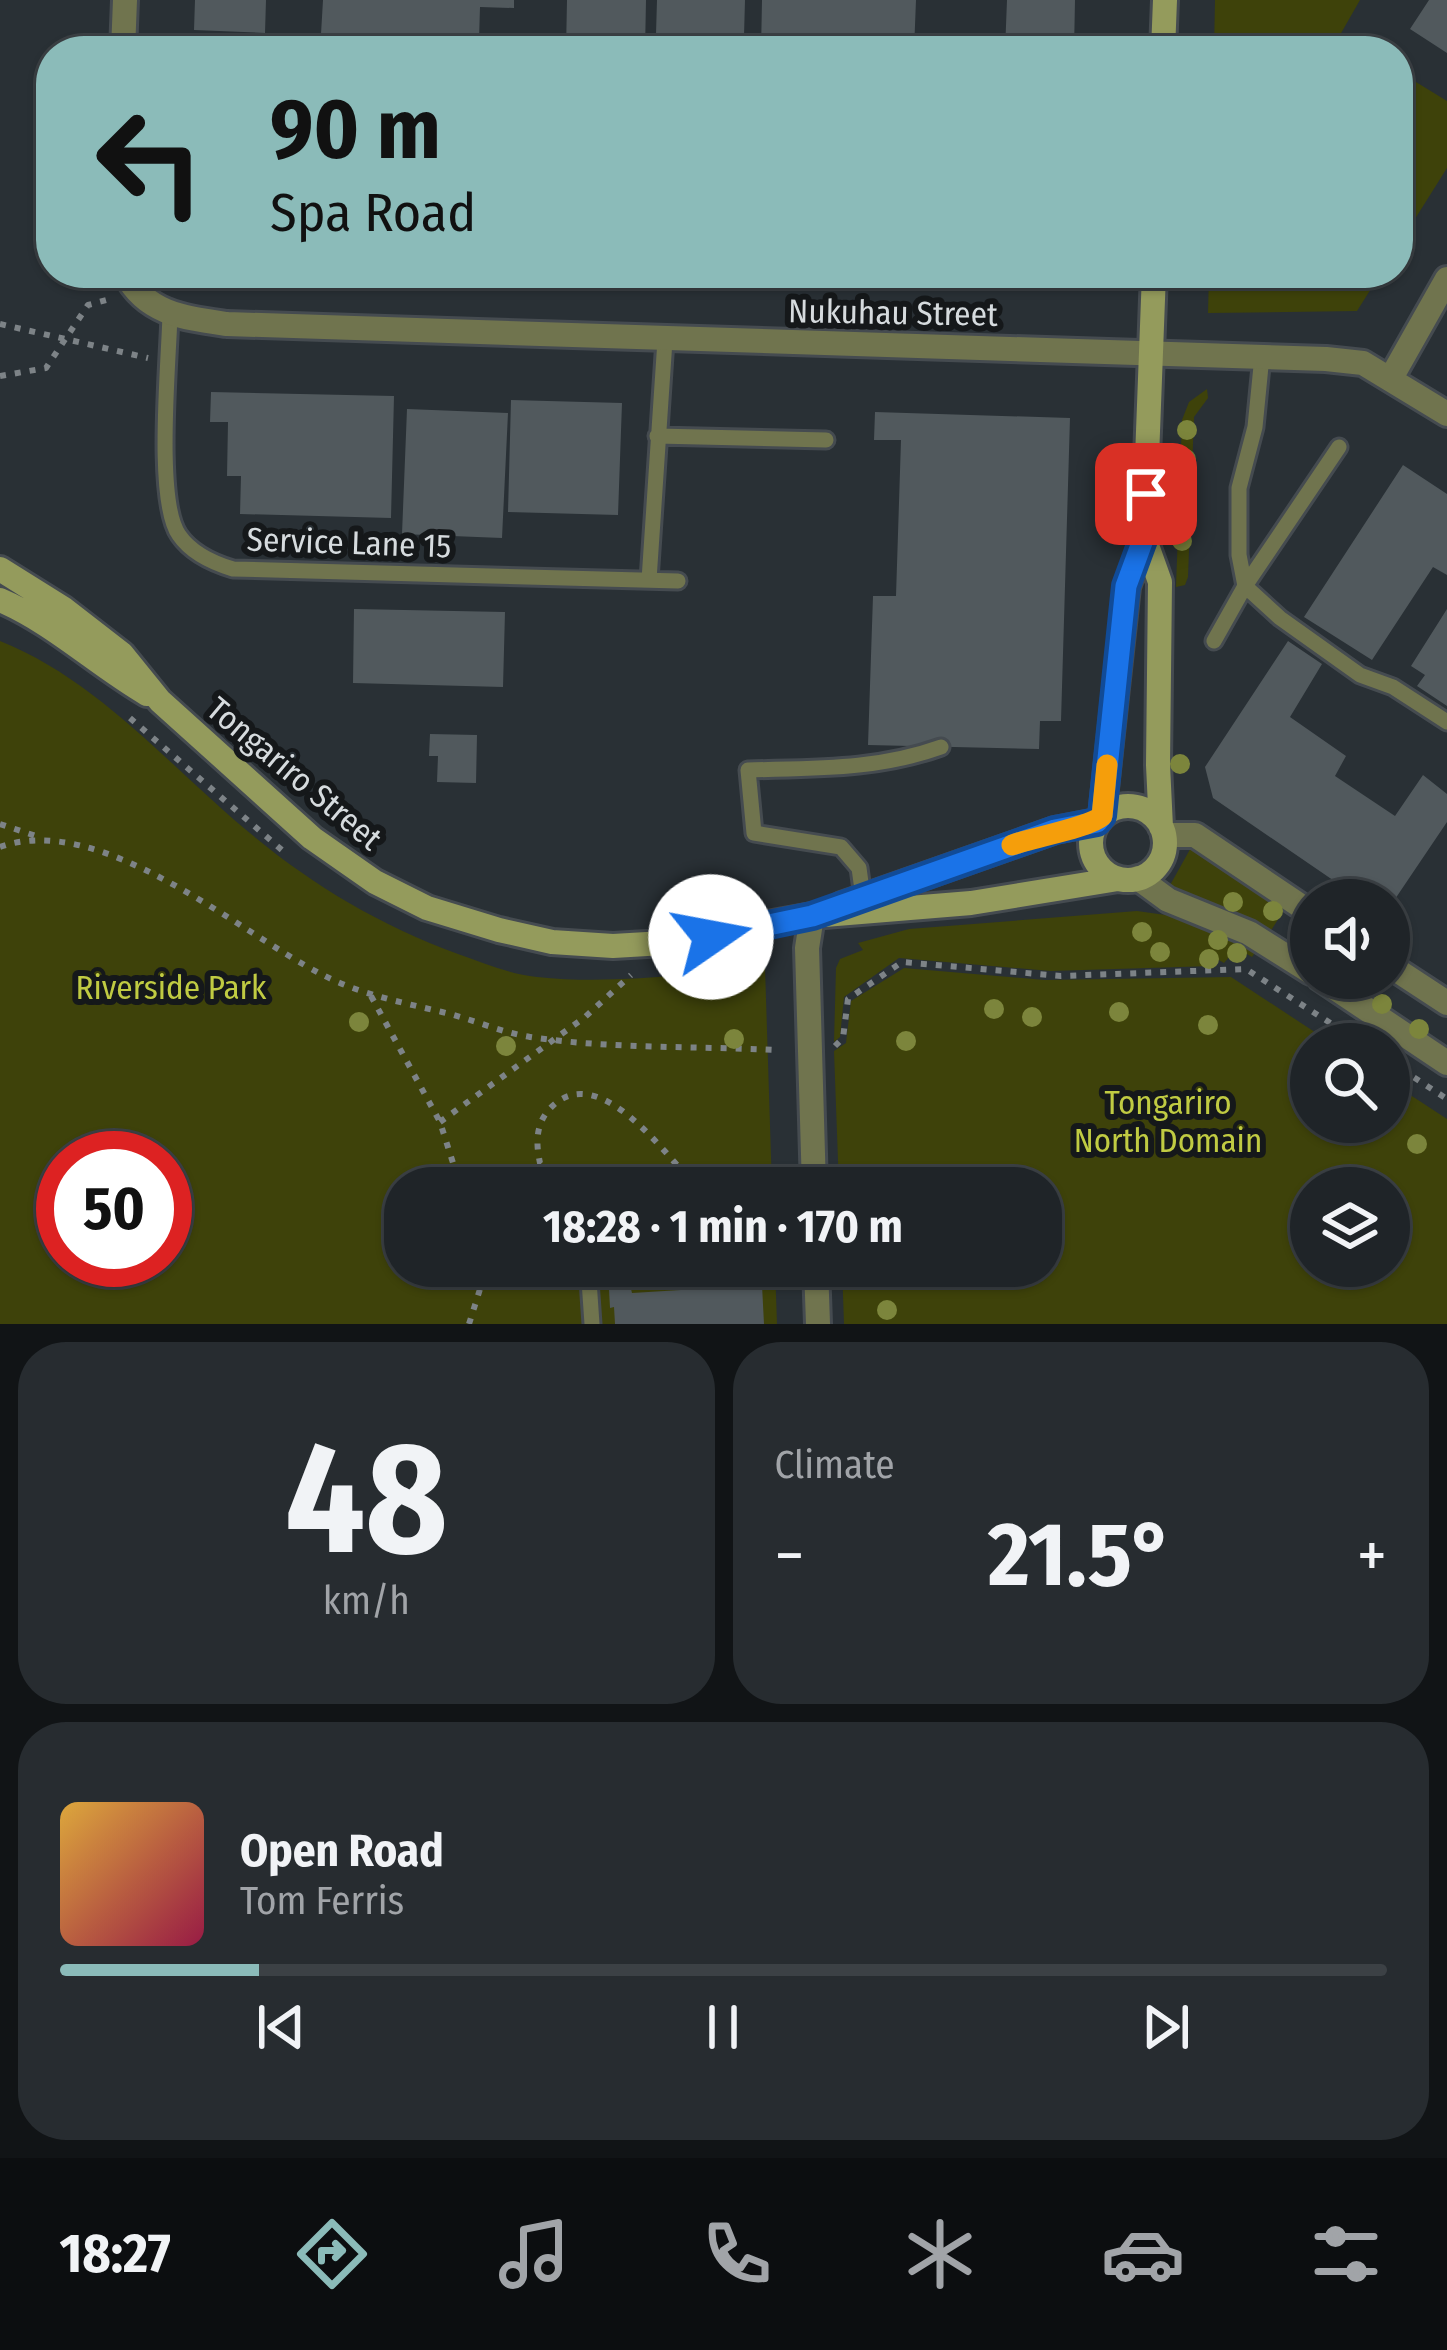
<!DOCTYPE html>
<meta charset="utf-8">
<style>
body{margin:0;font-family:"Fira Sans Condensed",sans-serif;background:#272c30;color:#f1f3f6;height:100vh;display:flex;flex-direction:column;font-size:45px;white-space:nowrap}
*{box-sizing:border-box;margin:0}
p{font-size:39px;color:#a1a4a8}
.icon{flex:none;width:66px;height:66px;fill:none;stroke:currentColor;stroke-width:2;stroke-linecap:round;stroke-linejoin:round}
.map{position:relative;height:1324px;overflow:hidden}
.sheet{display:flex;flex-direction:column;gap:18px;padding:18px;background:#111416;flex:1}
.sheet>*{flex:none}
.guide{position:absolute;left:36px;top:36px;width:1377px;height:252px;border-radius:48px;box-shadow:0 3px 9px #0004,0 0 0 3px #3c4145;background:#8bbbb9;color:#111;overflow:hidden}
.fabs{position:absolute;left:1290px;top:879px;display:grid;gap:24px}
.fabs a{display:grid;place-items:center;width:120px;height:120px;border-radius:50%;background:#1f2428;box-shadow:0 3px 9px #0004,0 0 0 3px #3c4145;font-size:60px}
.speed{position:absolute;left:36px;top:1131px;display:flex;gap:24px;font-size:60px;font-weight:700;text-align:center}
.speed>*{display:grid;place-content:center;width:156px;height:156px;border-radius:50%;background:#1f2428;box-shadow:0 3px 9px #0004,0 0 0 3px #3c4145;line-height:1}
.speed .limit{border:18px solid #d22;background:#fff;color:#111}
.pin{position:absolute;display:grid;place-items:center;width:102px;height:102px;color:#fff;margin:-51px;border-radius:24px;box-shadow:0 6px 18px #0006}
.me{position:absolute;width:132px;margin:-66px;rotate:78deg;stroke-linejoin:round;filter:drop-shadow(0 0 9px #0008)}
.turn{display:flex;align-items:center;gap:42px;height:252px;padding:0 36px;font-size:54px}
.turn .icon{width:156px;height:156px;stroke-width:2.5}
.turn b{display:block;font-size:84px;line-height:102px}
.big{font-size:90px;font-weight:700;line-height:1.1}
.sheet .tile{flex:1;display:flex;flex-direction:column;justify-content:center;gap:18px;min-width:0;padding:0 42px;border-radius:48px;background:#272c30}
.sheet .dial{align-items:center;gap:0}
.dial b{font-size:156px;line-height:1}
.song{display:flex;align-items:center;gap:36px}
.cover{width:144px;height:144px;border-radius:18px;background:linear-gradient(135deg,hsl(40 70% 55%),hsl(340 70% 35%))}
.played{height:12px;border-radius:6px;background:linear-gradient(90deg,#8bbbb9 15%,#3c4145 15%)}
.keys{display:flex;justify-content:space-around;direction:ltr}
.heat{display:flex;justify-content:space-between;align-items:center;font-size:66px;direction:ltr}
.sheet .tiles{flex:1;display:grid;gap:18px;grid-template-columns:1fr 1fr}
.tile:last-child{grid-column:span 2}
.trip{position:absolute;left:384px;top:1167px;width:678px;height:120px;border-radius:48px;background:#1f2428;box-shadow:0 3px 9px #0004,0 0 0 3px #3c4145;font-weight:700;line-height:120px;text-align:center}
.tabs{display:flex;height:192px;justify-content:space-around;align-items:center;background:#0c0e10;color:#a1a4a8}
.tabs .icon{width:84px;height:84px}
.tabs .on{color:#8bbbb9}
.tabs b{font-size:54px;color:#f1f3f6}
.map>svg:first-child{display:block}
</style>
<div class="map">
<svg width="1447" height="1324" viewBox="0 0 1447 1324">
<rect width="100%" height="100%" fill="#293035"/>
<path fill="#3e420a" fill-rule="evenodd" d="M1215,0H1360L1340,35L1366,51H1214Z
M1398,71L1447,101V168L1398,246Z
M1209,273H1381L1357,311L1208,313Z
M1207,389L1208,398L1194,417L1188,577L1185,585L1176,587L1182,420L1189,402Z
M0,641C83,674 147,741 211,799C287,869 361,918 458,954C483,963 510,974 537,977C611,985 691,974 765,967L772,1188H405V1266H775L777,1324H0ZM63,1158H165V1260H63Z
M1193,844L1286,907L1268,935L1169,887Z
M1137,911L1194,919L1259,947L1252,957L1245,953L1239,962L1230,956L1224,963L1217,959L1212,966L1051,971L899,958L844,997L840,1037L834,1042L836,968L840,959L863,950L858,943L909,929Z
M904,968L1045,980L1231,977L1333,1044H1311V1122H1389V1081L1447,1119V1324H844L842,1266H1041V1188H839L834,1051L846,1043L851,1001ZM1389,1188V1266H1311V1188Z"/>
<path fill="#51595d" d="M195,0H266L265,33L194,30Z
M323,0H514V8L480,7L479,40L321,34Z
M567,0H646L645,51H566Z
M657,0H745L744,36L656,34Z
M762,0H916L914,51H761Z
M1007,0H1075L1074,51H1005Z
M1429,0H1447V53L1410,29Z
M211,392L394,396L391,518L240,514L241,476H227L228,422H210Z
M511,400L622,403L618,515L508,512Z
M407,409L508,413L502,538L402,534Z
M875,412L1070,418L1061,721H1040L1039,749L868,745L873,596H896L901,440H874Z
M1403,465L1447,494V575L1433,567L1372,660L1304,617Z
M354,609L505,612L503,687L353,683Z
M1447,609V706L1417,686L1425,675L1411,666Z
M1288,641L1322,664L1290,717L1346,756L1335,776L1395,816L1423,775L1447,794V822L1389,908V900H1362L1213,798L1205,767Z
M430,734L477,735L476,783L437,782L438,756H429Z
M762,1285L764,1324H615L614,1307L610,1308L609,1290L631,1289L632,1293Z"/>
<g fill="none" stroke-linecap="round" stroke-linejoin="round">
<g stroke="#454b50" stroke-width="21">
<path id="service" d="M170,314C169,360 155,501 179,535C192,554 213,563 233,569L678,581
M657,436L826,440
M1339,447L1245,586L1280,618L1360,675L1393,687L1447,722
M649,580L665,340
M1214,641L1245,586L1239,555V488L1255,427L1262,356
M863,897L859,868L841,847L754,833L748,770C815,768 877,770 941,747
M568,1188H569
M588,1266L592,1324"/>
</g>
<g stroke="#454b50" stroke-width="30">
<path id="minor" d="M123,51L125,0
M125,273C146,314 185,318 227,324L1326,359L1363,363L1447,414
M1391,378L1447,279
M812,916L807,948L814,1188
M816,1266L818,1324"/>
</g>
<g stroke="#454b50" stroke-width="30">
<path id="tertiary" d="M1164,835H1195L1311,913
M1138,878L1168,900L1249,933L1311,972
M1389,965L1447,1003
M1320,978L1447,1063"/>
</g>
<g stroke="#454b50" stroke-width="30">
<path id="secondary" d="M1163,51L1165,0
M1144,537L1160,582L1158,765L1161,827
M0,569L64,609L122,654L160,701L312,838L375,882L427,908L499,930L552,942L613,946L664,943L812,916L971,903L1118,879
M0,600C54,623 97,665 147,694
M1091 843a37 37 0 1 1 74 0a37 37 0 1 1-74 0Z
M1102,816L1127,587L1144,537L1154,273
M842,905L1055,830L1097,822"/>
</g>
<path stroke="#7d8387" stroke-width="6" stroke-dasharray="6 9" stroke-linecap="butt" d="M0,324L148,358
M0,376L46,368L88,305L114,298
M130,718L283,851
M0,824L36,836
M0,847C100,811 237,931 321,974C359,994 400,1002 442,1012C472,1019 500,1032 530,1037C610,1049 695,1046 776,1050
M669,972L690,970L711,980
M371,996L440,1122L461,1188
M835,1046L843,1038L848,999L902,962L1061,976L1246,969L1363,1044
M1389,1061L1447,1099
M440,1122L585,1017L631,975
M552,1174L540,1163C535,1140 536,1119 556,1103C603,1065 668,1157 697,1188
M469,1324L481,1286L477,1266"/>
<use href="#service" stroke="#70744e" stroke-width="15"/>
<use href="#minor" stroke="#70744e" stroke-width="24"/>
<use href="#tertiary" stroke="#70744e" stroke-width="24"/>
<use href="#secondary" stroke="#949b5c" stroke-width="24"/>
</g>
<g fill="#7c853c">
<circle cx="1187" cy="430" r="10"/>
<circle cx="1186" cy="459" r="10"/>
<circle cx="1184" cy="488" r="10"/>
<circle cx="1184" cy="512" r="10"/>
<circle cx="1182" cy="541" r="10"/>
<circle cx="1180" cy="764" r="10"/>
<circle cx="1233" cy="902" r="10"/>
<circle cx="1273" cy="911" r="10"/>
<circle cx="1142" cy="932" r="10"/>
<circle cx="1218" cy="940" r="10"/>
<circle cx="1160" cy="952" r="10"/>
<circle cx="1237" cy="953" r="10"/>
<circle cx="1209" cy="959" r="10"/>
<circle cx="1382" cy="1004" r="10"/>
<circle cx="994" cy="1009" r="10"/>
<circle cx="1119" cy="1012" r="10"/>
<circle cx="1032" cy="1017" r="10"/>
<circle cx="359" cy="1022" r="10"/>
<circle cx="1208" cy="1025" r="10"/>
<circle cx="1419" cy="1029" r="10"/>
<circle cx="734" cy="1039" r="10"/>
<circle cx="906" cy="1041" r="10"/>
<circle cx="506" cy="1046" r="10"/>
<circle cx="1417" cy="1144" r="10"/>
<circle cx="887" cy="1310" r="10"/>
</g>
<g fill="none" stroke-linecap="round" stroke-linejoin="round">
<g stroke="#114b97" stroke-width="30">
<path id="route" d="M711,937L812,916L1055,830L1097,822L1102,816L1126,586L1144,537L1146,494"/>
</g>
<use href="#route" stroke="#1a73e8" stroke-width="21"/>
<path stroke="#f59e0b" stroke-width="21" d="M1012,845C1034,837 1088,828 1102,816L1107,765"/>
</g>
<g text-anchor="middle" stroke-width="12" stroke-linejoin="round" paint-order="stroke">
<g font-size="33" fill="#d6dbde" stroke="#15181a">
<text transform="translate(893 312) rotate(1)" y="12">Nukuhau Street</text>
<text transform="translate(349 542) rotate(2)" y="12">Service Lane 15</text>
<text transform="translate(295 773) rotate(40)" y="12">Tongariro Street</text>
</g>
<g font-size="33" fill="#c0cb42" stroke="#15181a">
<text x="171" y="999">Riverside Park</text>
<text x="1168" y="1114">Tongariro<tspan x="1168" dy="38">North Domain</tspan></text>
</g>
</g>
</svg>
<div class="fabs">
<a><svg class="icon" aria-label="sound" viewBox="0 0 24 24"><path d="M4 9h4l5-4v14l-5-4H4zM17 9q2 3 0 6"/></svg></a>
<a><svg class="icon" aria-label="search" viewBox="0 0 24 24"><circle cx="10" cy="10" r="6"/><path d="M15 15l6 6"/></svg></a>
<a><svg class="icon" aria-label="layers" viewBox="0 0 24 24"><path d="M12 4l9 5-9 5-9-5zM3 14l9 5 9-5"/></svg></a>
</div>
<div class="speed"><div class="limit">50</div></div>
<div class="pin" style="left:1146px;top:494px;background:#d93025"><svg class="icon" aria-label="arrive" viewBox="0 0 24 24"><path d="M6 21V4h12l-3 4 3 4H6"/></svg></div>
<svg class="me" style="left:711px;top:937px" viewBox="-20 -20 40 40"><circle r="19" fill="#fff"/><path d="M0-13L10 11 0 6-10 11z" fill="#1a73e8"/></svg>
<div class="trip">18:28 · 1 min · 170 m</div>
<div class="guide">
<div class="turn"><svg class="icon" aria-label="left" viewBox="0 0 24 24"><path d="M17 20v-9H6M10 6l-5 5 5 5"/></svg><div><b>90 m</b>Spa Road</div></div>
</div>
</div>
<section class="sheet">
<div class="tiles">
<div class="tile dial"><b>48</b><p>km/h</p></div>
<div class="tile"><p>Climate</p>
<div class="heat"><a>−</a><b class="big">21.5°</b><a>+</a></div>
</div>
<div class="tile">
<div class="song"><i class="cover"></i><div><b>Open Road</b><p>Tom Ferris</p></div></div>
<div class="played"></div>
<div class="keys"><svg class="icon" aria-label="previous" viewBox="0 0 24 24"><path d="M18 5L8 12l10 7zM5 5v14"/></svg><svg class="icon" aria-label="pause" viewBox="0 0 24 24"><path d="M8 5v14M16 5v14"/></svg><svg class="icon" aria-label="next" viewBox="0 0 24 24"><path d="M6 5l10 7-10 7zM19 5v14"/></svg></div>
</div>
</div>
</section>
<nav class="tabs">
<b>18:27</b>
<svg class="icon on" aria-label="directions" viewBox="0 0 24 24"><path d="M12 3l9 9-9 9-9-9zM9 14v-3h6M13 9l2 2-2 2"/></svg>
<svg class="icon" aria-label="music" viewBox="0 0 24 24"><path d="M9 18V5l10-2v13"/><circle cx="6" cy="18" r="3"/><circle cx="16" cy="16" r="3"/></svg>
<svg class="icon" aria-label="phone" viewBox="0 0 24 24"><path d="M5 4h4l2 5-3 2q2 4 5 5l2-3 5 2v4C11 20 4 13 5 4z"/></svg>
<svg class="icon" aria-label="climate" viewBox="0 0 24 24"><path d="M12 3v18M4 7l16 10M4 17L20 7"/></svg>
<svg class="icon" aria-label="car" viewBox="0 0 24 24"><path d="M5 17H2v-5l4-1 3-4h7l3 4 3 1v5h-3M9 17h6M6 11h13"/><circle cx="7" cy="17" r="2"/><circle cx="17" cy="17" r="2"/></svg>
<svg class="icon" aria-label="filters" viewBox="0 0 24 24"><path d="M4 7h16M4 17h16"/><circle cx="9" cy="7" r="2"/><circle cx="15" cy="17" r="2"/></svg>
</nav>
